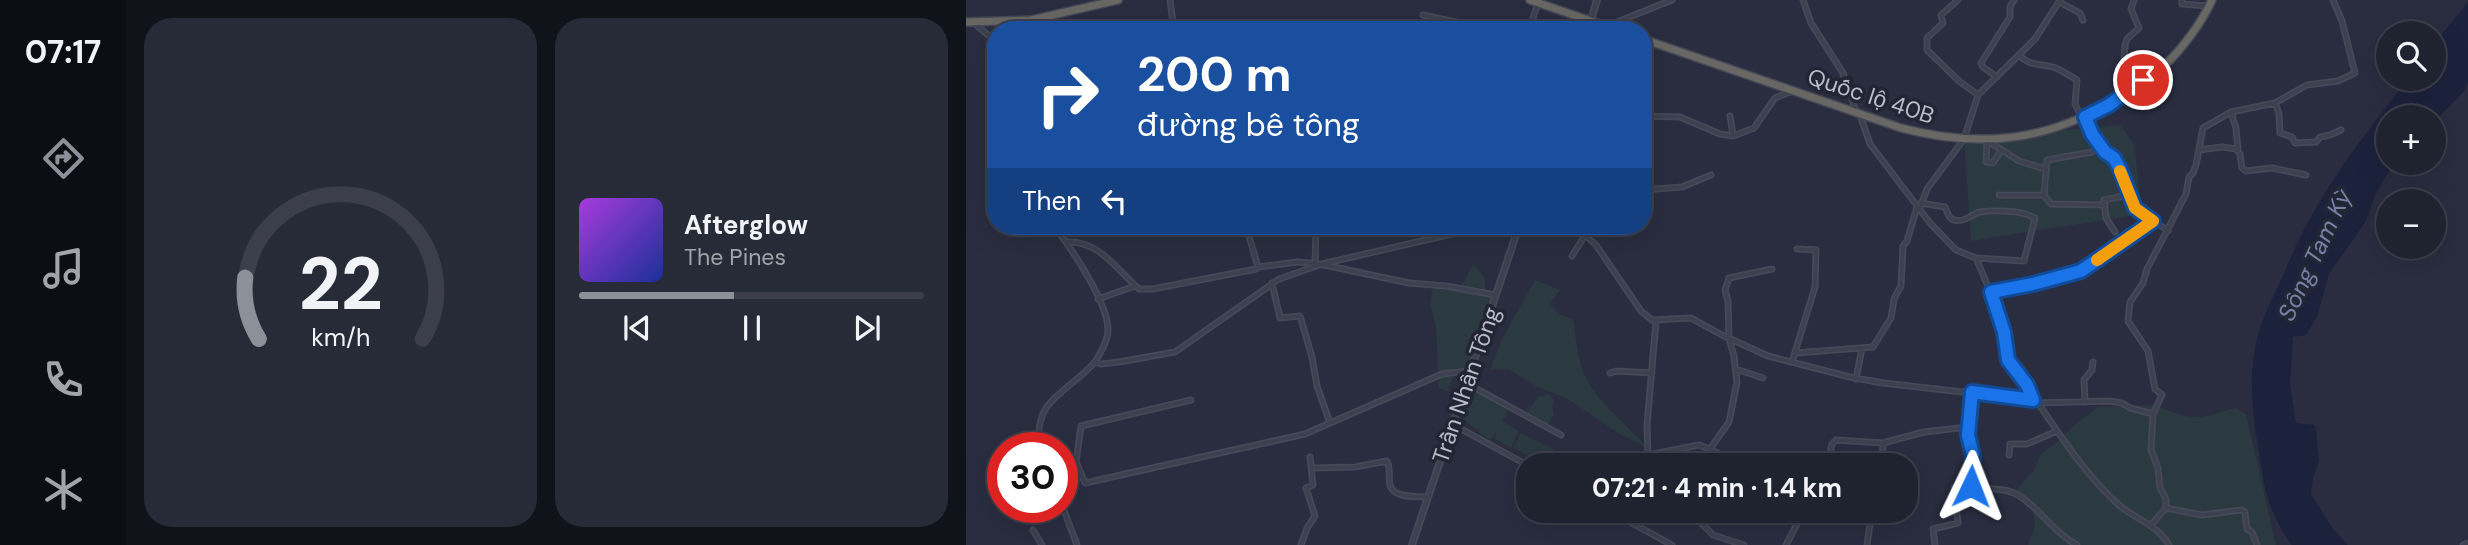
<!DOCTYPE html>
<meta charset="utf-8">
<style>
body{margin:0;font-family:"DM Sans",sans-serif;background:#272a37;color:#f1f3f6;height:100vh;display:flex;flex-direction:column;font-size:26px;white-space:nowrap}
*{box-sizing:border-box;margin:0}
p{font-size:23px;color:#a1a4aa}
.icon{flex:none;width:38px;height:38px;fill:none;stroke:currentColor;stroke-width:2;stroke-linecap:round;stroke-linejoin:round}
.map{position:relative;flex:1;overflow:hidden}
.panel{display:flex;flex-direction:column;gap:18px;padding:18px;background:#11131a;width:840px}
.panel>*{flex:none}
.top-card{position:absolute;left:21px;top:21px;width:665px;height:214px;border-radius:28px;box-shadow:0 7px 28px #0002,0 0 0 2px #3c3f4b;background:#1a4fa0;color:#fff;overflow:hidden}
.controls{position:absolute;left:1410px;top:21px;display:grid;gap:14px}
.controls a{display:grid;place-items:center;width:70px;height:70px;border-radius:50%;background:#1f222f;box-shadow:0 7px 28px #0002,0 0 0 2px #3c3f4b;font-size:35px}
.speed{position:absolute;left:21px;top:432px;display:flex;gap:14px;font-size:35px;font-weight:700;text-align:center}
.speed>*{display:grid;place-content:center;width:91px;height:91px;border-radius:50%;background:#1f222f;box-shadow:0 7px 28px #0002,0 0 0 2px #3c3f4b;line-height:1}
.speed .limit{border:10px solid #d22;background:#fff;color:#111}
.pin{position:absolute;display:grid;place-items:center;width:60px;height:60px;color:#fff;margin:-30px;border:4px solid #fff;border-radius:50%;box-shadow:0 2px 7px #0007}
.me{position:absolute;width:77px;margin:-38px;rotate:2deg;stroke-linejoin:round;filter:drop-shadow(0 0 5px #0008)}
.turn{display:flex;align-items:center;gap:24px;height:147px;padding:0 35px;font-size:32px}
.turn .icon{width:91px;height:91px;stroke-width:2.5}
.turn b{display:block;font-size:49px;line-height:60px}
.then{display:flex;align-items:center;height:66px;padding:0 35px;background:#0003;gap:14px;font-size:26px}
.panel .card{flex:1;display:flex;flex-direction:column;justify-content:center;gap:10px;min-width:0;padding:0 24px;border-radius:28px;background:#272a37}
.panel .dial{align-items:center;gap:0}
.dial svg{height:182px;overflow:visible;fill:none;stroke:#3c3f4b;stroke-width:7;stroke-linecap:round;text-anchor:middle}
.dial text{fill:#f1f3f6;stroke:none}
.song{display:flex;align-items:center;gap:21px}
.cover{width:84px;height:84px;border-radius:10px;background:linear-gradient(135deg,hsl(280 70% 55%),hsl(230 70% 35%))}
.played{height:7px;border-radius:4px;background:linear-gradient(90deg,#8c9099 45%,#3c3f4b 45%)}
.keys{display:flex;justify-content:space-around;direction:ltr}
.panel .tiles{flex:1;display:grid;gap:18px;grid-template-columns:repeat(2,1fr)}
.trip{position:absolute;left:550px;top:453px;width:402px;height:70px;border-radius:28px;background:#1f222f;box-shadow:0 7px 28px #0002,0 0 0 2px #3c3f4b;font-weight:700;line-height:70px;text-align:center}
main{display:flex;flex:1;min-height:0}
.tabs{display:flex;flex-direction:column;width:126px;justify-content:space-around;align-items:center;background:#0c0e13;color:#a1a4aa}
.tabs .icon{width:49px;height:49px}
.tabs .selected{color:#8c9099}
.tabs b{font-size:32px;color:#f1f3f6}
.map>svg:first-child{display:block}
</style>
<main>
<nav class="tabs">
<b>07:17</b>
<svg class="icon selected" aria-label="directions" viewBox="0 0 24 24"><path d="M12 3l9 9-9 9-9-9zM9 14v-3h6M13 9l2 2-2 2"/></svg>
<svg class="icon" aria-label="music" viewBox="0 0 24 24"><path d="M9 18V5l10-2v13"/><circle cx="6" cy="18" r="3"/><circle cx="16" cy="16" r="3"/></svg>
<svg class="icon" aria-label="phone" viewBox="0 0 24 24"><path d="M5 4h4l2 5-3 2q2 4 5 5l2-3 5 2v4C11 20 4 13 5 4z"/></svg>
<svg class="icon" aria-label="climate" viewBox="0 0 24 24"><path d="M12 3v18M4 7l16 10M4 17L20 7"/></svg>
</nav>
<section class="panel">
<div class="tiles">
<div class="card dial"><svg viewBox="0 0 100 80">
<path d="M14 69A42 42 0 1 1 86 69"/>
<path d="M14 69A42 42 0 0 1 8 42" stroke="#8c9099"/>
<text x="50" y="56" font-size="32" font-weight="700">22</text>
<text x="50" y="72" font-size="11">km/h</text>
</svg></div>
<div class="card">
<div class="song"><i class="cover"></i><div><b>Afterglow</b><p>The Pines</p></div></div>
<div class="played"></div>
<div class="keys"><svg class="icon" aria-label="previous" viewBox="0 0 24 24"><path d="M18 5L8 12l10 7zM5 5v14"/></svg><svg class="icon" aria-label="pause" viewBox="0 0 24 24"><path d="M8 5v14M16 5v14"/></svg><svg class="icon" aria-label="next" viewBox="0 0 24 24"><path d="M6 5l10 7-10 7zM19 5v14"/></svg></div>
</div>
</div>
</section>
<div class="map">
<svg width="1502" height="545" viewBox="0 0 1502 545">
<rect width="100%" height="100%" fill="#292d3f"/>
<path fill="#2b3940" d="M1154,125L1168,144L1176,214L1005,241L998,139Z
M507,263L519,279V289L527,294L502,373L490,371L482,388L484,392L473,388L470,328L464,303L467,287L485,284L492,288L500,279Z
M569,280L594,290L584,304L595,315L607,319C610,337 611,356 618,373C626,397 664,428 682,448L652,433L602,399L572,387L542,369L524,370L536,339Z
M503,388L542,407L540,416L536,421L553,431L545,448L529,439L530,432L525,439H521C512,429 500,425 494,413Z
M582,394L589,400L586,406L588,414L582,425L560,413L572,397Z
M1189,405C1226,421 1231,420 1269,408L1280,414L1310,545H1062L1069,527L1066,504L1046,495L1067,471L1075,454L1094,440L1107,426L1132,407Z
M555,433L595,453L589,465H582L568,458L571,450L566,458L547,448Z"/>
<path fill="#1c223c" d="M1502,2V82L1498,91L1468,122V117H1423V163H1428L1410,193L1400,221L1363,274L1351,317L1340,335L1327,337L1324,384L1330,423L1348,425L1350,428L1353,461L1347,478L1345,494L1367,529L1382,545H1326C1301,511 1298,486 1292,446C1286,410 1282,371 1292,335C1298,312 1310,292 1319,271C1350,195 1393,142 1442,79H1468V44Z"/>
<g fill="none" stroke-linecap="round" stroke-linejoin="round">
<g stroke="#464958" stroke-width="7">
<path id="minor" d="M204,0L208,30
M837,0L845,23L877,73L890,111
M992,0L975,15L977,23L961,38V50L993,81L1012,95
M1216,0V4L1241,6
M1093,2L1114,13L1117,20
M457,15L527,30
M8,23L30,42
M641,26L706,0
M563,30L572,3
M602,30L609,16
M1053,55C1064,67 1076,63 1090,68C1097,71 1104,76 1111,80L1109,104L1115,116
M1031,77L1017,67L1015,63L1044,17V7L1048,0
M1156,94L1159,45L1161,39L1173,28L1165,9L1168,0
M1309,103L1313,113L1314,133L1326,137L1329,143L1350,142L1354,137L1364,135L1375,130
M1265,112L1270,128L1272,150
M894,115L904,144L964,223L990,250L1010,258L1031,308L1038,333L1042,361L1061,385L1067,400
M677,116L714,117L754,134L767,136L788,128L809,98L824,92
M764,116L767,136
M1119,118L1126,134L1154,169L1169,207L1202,231
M1021,139L1020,162L1027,163L1035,151
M1022,141L1053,161L1079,169
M1233,150L1256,147L1270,149L1274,154L1276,168L1280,171L1306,168L1340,175
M677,190L716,187L745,175
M1033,195H1078L1081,160L1126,152L1135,147
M1078,195L1085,204L1139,205
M955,203L979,207C981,212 983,219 988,220C999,223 1006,214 1014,212C1030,210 1056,210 1069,218L1058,261L1010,258
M953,210L961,189L998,139L1012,95L1069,39L1094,0
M328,226H330
M609,226L630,245L675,311L686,320L725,318L756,335L802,356L884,377L917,383L1067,400L1072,403C1096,438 1121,477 1153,505C1169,519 1192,525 1203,545
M1149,232L1140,218L1138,200L1163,195
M101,242C133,240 151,270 173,289H187L290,269L292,267L280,226
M606,256L619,235
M349,263L350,226
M358,265L443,283L480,286L529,295
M292,267L332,262L352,264
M306,283L314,318L334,316L346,357L351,386L364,423
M1025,292L1067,284L1115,271L1187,221
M132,299L169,286
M830,353L907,347L925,318L928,299L935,286L937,246L941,241L951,207
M129,362L135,364L153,362L209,352L313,279L356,264L490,233L496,226
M826,362L849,287L850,250L831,249
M770,369L797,378
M644,373L650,371L686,373
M890,379L896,348
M500,383L595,435
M225,400L115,426L110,462L119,483L339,434L476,374L504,371
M1119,402L1118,380L1126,370L1127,362
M1072,403L1143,401L1156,403L1164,408L1187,414L1196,395L1189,389L1182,351L1162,321L1164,302L1177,283L1181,269L1220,194L1223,177L1227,173L1230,165L1237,128L1265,112L1309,103L1341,85L1372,81L1389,73L1376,21L1367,0
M486,424L563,466
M76,448C71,434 72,422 80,408C92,391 113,380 127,364C133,357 142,340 142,330C142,302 105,248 88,226
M682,455L733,445L744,449
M1043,455L1044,444H1061L1091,431
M688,466L682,455L681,425L690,321
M776,466L744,449L763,422L771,382L768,356L763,339L762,301L759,290L763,278L806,269
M777,466L782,464L787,466
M861,466L866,444L870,440L917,443L958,432L1002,427L1004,423L1006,393
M916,466L917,443
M345,468L389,467L421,461C425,469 422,476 424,485C428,499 451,496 462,497
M1006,485C1022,491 1040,486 1055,497C1076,511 1087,532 1111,545
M96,505L111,545
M1200,508L1236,515L1276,510L1279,512L1281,529L1286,532L1291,545
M644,511L706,545
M723,511L747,535L778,545
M1184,526L1200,508V499L1194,488L1192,468L1185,450L1187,414
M67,530L76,545
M335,545L341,528L349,516L340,488L347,485L344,457
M820,545L838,511
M901,545L906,511
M969,545L967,529L992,523L988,487L1006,485L1008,457L1003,443V426
M1497,545L1502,543"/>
</g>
<g stroke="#464958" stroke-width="8">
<path id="tertiary" d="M622,30L631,0
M446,545L553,226"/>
</g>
<g stroke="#444856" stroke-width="10">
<path id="trunk" d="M564,0L651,30
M0,22L65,20L152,0
M677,39L935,128C1023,151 1095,139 1168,87C1178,80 1190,73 1199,65C1217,48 1236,22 1246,0"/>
</g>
<use href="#minor" stroke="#3c404f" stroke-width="3.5"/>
<use href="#tertiary" stroke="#3c404f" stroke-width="4.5"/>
<use href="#trunk" stroke="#686764" stroke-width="7"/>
</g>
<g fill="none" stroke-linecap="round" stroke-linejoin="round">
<g stroke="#114b97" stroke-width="18">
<path id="route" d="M1005,486L1007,455L1002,435L1006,392L1067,400L1061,385L1042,360L1038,332L1025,292L1067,284L1115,271L1187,221L1169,208L1154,169L1148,158L1139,152L1126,134L1119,117L1143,105L1177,80"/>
</g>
<use href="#route" stroke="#1a73e8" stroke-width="12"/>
<path stroke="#f59e0b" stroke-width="12" d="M1131,260L1187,221L1169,208L1154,171"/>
</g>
<g text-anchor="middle" stroke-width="7" stroke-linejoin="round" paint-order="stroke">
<g font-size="23" fill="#b9bcc9" stroke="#212534">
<text transform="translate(905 96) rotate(18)" y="8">Quốc lộ 40B</text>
<text transform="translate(500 385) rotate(-71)" y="8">Trần Nhân Tông</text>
</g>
<g font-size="24" font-style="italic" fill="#7680a4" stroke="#212534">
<text transform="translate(1349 255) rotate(-65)" y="8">Sông Tam Kỳ</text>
</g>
</g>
</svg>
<div class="controls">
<a><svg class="icon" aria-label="search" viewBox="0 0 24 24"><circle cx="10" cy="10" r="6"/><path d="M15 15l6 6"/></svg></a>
<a>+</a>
<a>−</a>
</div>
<div class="speed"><div class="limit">30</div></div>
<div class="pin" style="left:1177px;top:80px;background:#d93025"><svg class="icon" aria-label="arrive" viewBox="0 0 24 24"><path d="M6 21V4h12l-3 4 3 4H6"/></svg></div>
<svg class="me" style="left:1005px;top:486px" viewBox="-20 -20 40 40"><path d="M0-17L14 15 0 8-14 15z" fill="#1a73e8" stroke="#fff" stroke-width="4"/></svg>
<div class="trip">07:21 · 4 min · 1.4 km</div>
<div class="top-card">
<div class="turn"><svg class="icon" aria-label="right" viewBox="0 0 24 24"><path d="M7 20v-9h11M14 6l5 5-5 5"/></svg><div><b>200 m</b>đường bê tông</div></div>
<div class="then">Then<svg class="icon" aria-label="left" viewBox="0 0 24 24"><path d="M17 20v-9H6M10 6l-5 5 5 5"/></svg></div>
</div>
</div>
</main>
